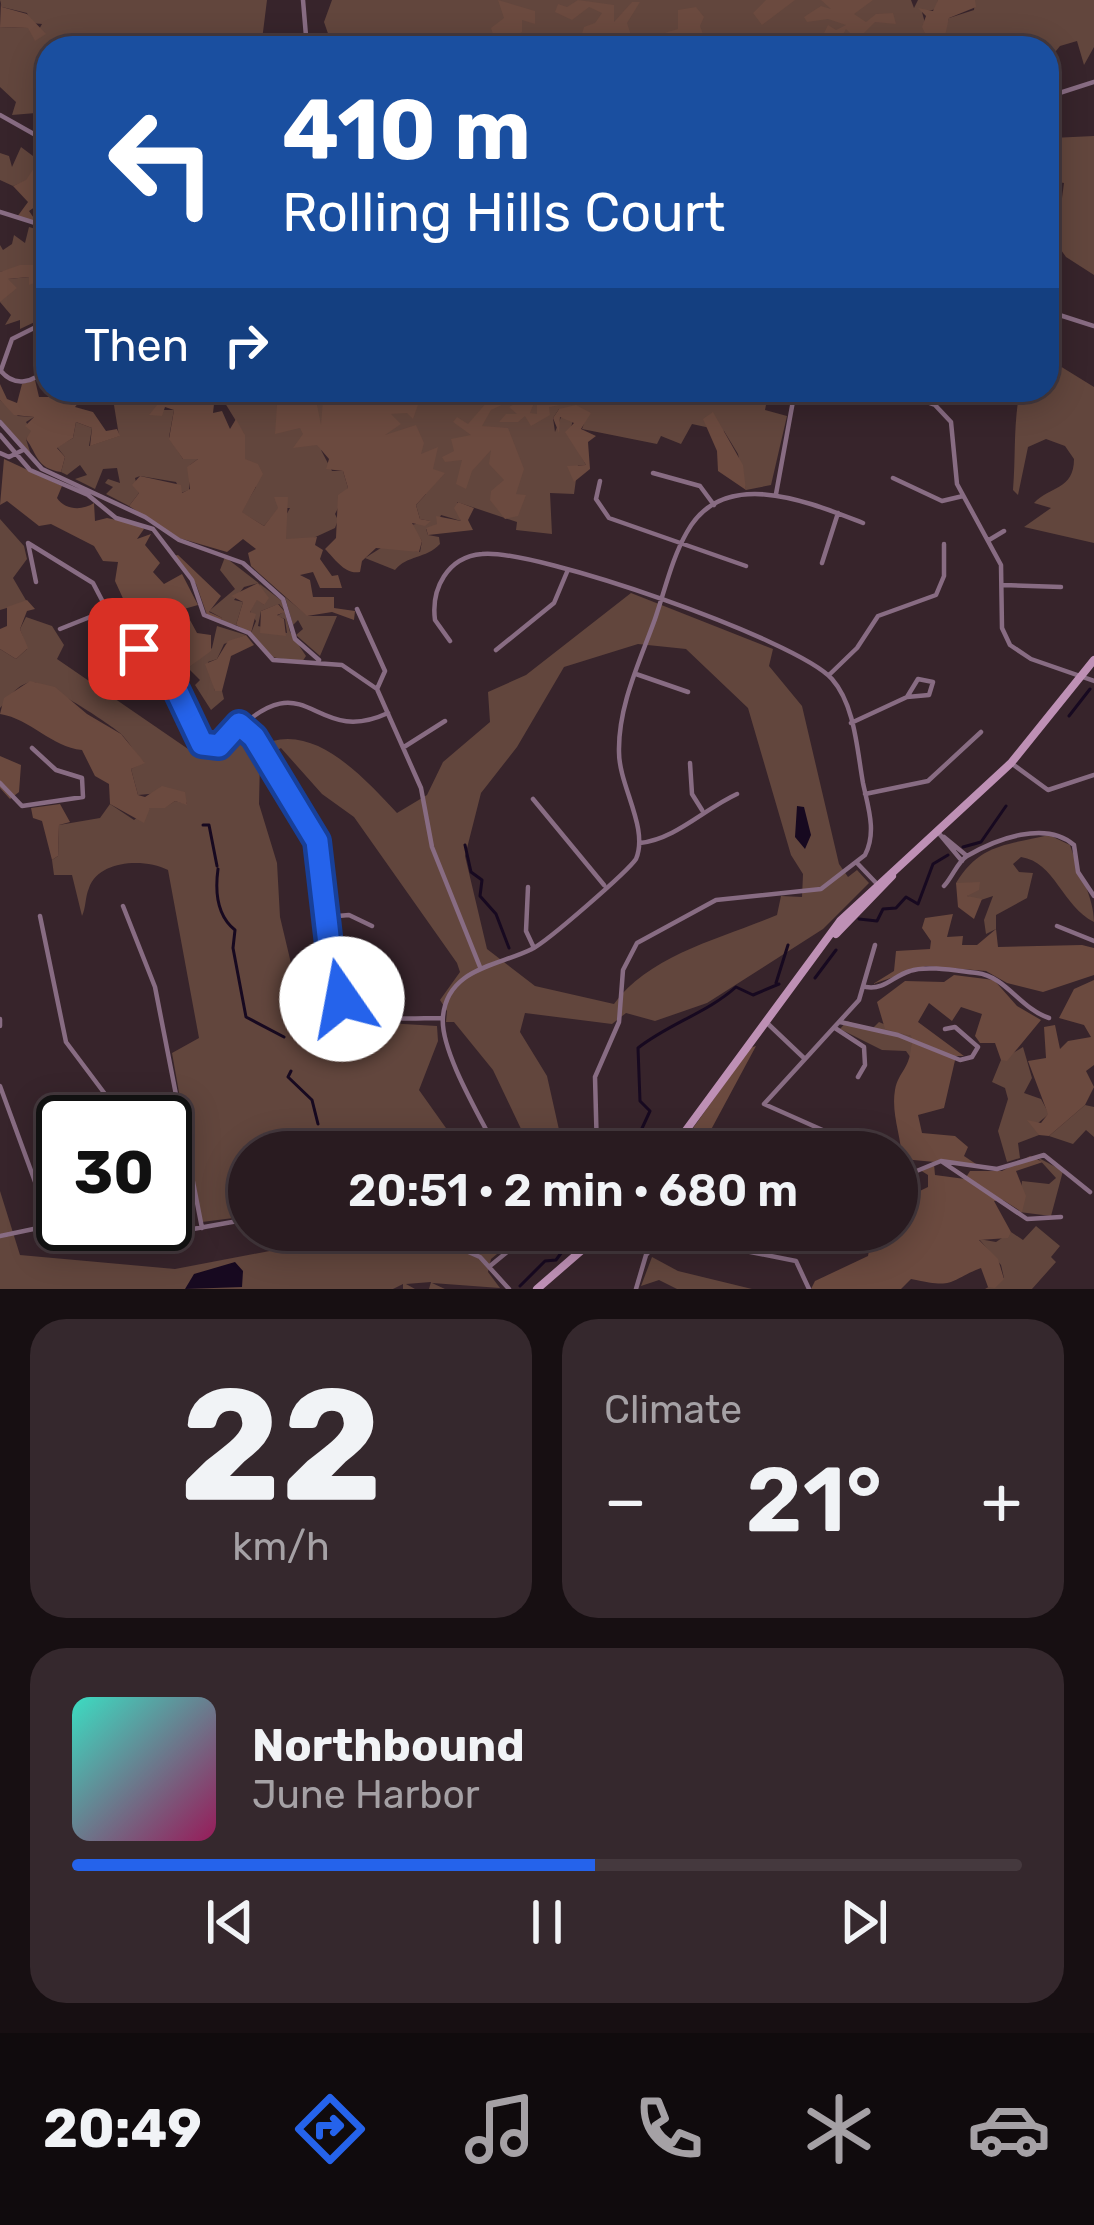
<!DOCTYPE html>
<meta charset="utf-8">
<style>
body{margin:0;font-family:Rubik,sans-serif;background:#35282d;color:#f1f3f6;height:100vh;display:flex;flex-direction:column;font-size:45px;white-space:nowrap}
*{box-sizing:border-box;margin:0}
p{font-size:39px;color:#a5a1a5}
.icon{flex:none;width:66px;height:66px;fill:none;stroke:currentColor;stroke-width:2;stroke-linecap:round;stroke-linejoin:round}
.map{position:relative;height:1289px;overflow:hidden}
.panel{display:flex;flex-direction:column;gap:30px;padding:30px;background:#170f12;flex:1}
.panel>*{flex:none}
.top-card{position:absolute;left:36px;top:36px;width:1023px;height:366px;border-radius:36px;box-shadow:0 6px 30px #0003,0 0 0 3px #45393e;background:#1a4fa0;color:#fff;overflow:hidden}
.speed{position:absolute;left:36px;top:1095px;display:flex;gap:24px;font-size:60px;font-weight:700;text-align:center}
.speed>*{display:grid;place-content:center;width:156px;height:156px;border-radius:50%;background:#291b20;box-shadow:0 6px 30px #0003,0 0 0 3px #45393e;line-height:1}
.speed .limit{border:6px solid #111;border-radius:18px;background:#fff;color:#111}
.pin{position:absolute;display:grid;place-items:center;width:102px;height:102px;color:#fff;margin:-51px;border-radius:24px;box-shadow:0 6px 18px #0006}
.me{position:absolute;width:132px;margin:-66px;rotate:348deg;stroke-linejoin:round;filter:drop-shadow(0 0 9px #0008)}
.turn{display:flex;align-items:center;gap:42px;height:252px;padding:0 48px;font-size:54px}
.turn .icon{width:156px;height:156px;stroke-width:2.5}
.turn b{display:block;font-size:84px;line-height:102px}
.then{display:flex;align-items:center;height:114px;padding:0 48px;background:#0003;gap:24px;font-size:45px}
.big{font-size:90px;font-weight:600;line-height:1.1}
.panel .tile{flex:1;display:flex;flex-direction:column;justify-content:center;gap:18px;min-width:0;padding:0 42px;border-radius:36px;background:#35282d}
.panel .dial{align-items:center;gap:0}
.dial b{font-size:156px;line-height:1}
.song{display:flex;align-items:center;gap:36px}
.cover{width:144px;height:144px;border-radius:18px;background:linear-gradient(135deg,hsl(170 70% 55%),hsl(330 70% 35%))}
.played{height:12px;border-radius:6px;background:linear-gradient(90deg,#2563eb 55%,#45393e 55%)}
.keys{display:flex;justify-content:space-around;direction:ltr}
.heat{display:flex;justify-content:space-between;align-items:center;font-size:66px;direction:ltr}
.panel .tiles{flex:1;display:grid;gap:30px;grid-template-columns:1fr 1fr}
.tile:last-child{grid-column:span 2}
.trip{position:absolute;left:228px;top:1131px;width:690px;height:120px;border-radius:60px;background:#291b20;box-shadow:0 6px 30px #0003,0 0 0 3px #45393e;font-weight:600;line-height:120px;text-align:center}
.menu{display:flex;height:192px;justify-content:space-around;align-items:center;background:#100b0d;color:#a5a1a5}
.menu .icon{width:84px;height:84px}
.menu .active{color:#2563eb}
.menu b{font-size:54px;color:#f1f3f6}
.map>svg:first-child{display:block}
</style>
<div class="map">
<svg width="1094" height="1289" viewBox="0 0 1094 1289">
<rect width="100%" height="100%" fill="#37242b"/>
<path fill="#62463d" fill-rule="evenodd" d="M267,0L261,48H48V112L12,115L16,102L0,87V27L29,28L34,38L42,24L31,23L27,13L2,7L0,0Z
M332,0H911L914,8L918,0H938L937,9L922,12L930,41L945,29L949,18L974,10L975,0H1094V47L1084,65L1077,41L1060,46L1047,62V48H1002L984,41L969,48L901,43L895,48H333L324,22Z
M1047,132L1052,138L1094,136V275L1066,257L1056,243L1064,183L1047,180Z
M21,147L41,162L26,181L13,186L0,180V153L9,156L12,167Z
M29,227L36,229L42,255L48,258V304L39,306V320L20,329V320L5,325L11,315L0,302L8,279L29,277V285L31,266L0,272V245L3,250L12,244L14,235L25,243Z
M1047,358L1094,387V543L1024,527L1051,508L1034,503C1050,486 1074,490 1074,459L1065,446L1046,439L1028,447L1018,495L1013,490C1016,454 1013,426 1020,390H1047Z
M101,390L126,395L128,405L155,404L156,390H169L162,410H174L169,437L183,459H198L190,465L189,490L181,493L176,482L140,476L135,478L139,493L129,506L106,494L113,487L105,483L108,479L120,483L117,468L103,469L95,489L75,479L87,475L80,465L67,475L61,472L65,457L57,447L73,438L76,422L92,428L89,446L119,436L113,399Z
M217,390H573L570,403L584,390H769L765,410L787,416L771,485L746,490L738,454L724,431L692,424L681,444L661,436L657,444L582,429L586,418L559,409L553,418L555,432L561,417L573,420L569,435L586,465H578L574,494L550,493L552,534L516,530L517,522L457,502L461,521L441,515L437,525L426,529L428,535L439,537L440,544C426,559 407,555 395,570L365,558L384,546L420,552L422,541L411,525L430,521L420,519L416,505L426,494L321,450L332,471H343L348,488L335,514L338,520L335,528L309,540L286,539L284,519L290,508H279L264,526L241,512L256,487L244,459V434Z
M0,400L18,416L34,417L26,422L32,432L26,439L32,458L0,419Z
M0,519L24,546L27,559L13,578L27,602L0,610Z
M225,557L282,601L290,632L306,656L302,662L271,657L251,633L256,621L250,611L257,599L264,605L259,583L244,587L234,600L243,602L236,625L220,623L222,618L209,611L235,589L220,570ZM279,604L285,611L277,616L285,619L287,633L258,626L261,611Z
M631,593L773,649L769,666L802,706L839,864L848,877L857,870L869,883L823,929L707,1003L655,1021L626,1013L612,1024L525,1013L520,1032L547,1076L564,1152H532L493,1070L454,1022H446L447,1011L440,1000L460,972L457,963L354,817L322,794L281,748L260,760L259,804L277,863L280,917L304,1018L437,1026L438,1041L419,1090L463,1152H249V1216L202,1222L172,1053L199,1038L168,870C144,858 99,860 89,888C85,897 86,908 82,916L72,875H54L52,860L58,856L59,825L100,818L110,804L134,820L150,808H164L175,801L187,804L181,791L138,795L131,769L144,762C134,753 129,741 120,733C109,723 42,680 31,682C13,686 8,701 0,708V649L16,659L27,649L20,629L26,617L52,626L64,645L57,659L191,751L221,748L237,731L257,748C310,716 364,778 397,813L427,795L443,762L490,722L488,692L526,675ZM638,644L686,649L748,708L791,855L803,874L802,897L781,896L777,915C723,938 649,955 614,1004L535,986L487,949L465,856L481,793L517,747L564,667Z
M285,597L308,616H337L320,656L296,635L303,629L298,620L293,625Z
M217,626L246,635L224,644L217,659L208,662L215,691H222L224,699L211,710L195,685L200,680L188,668L212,648Z
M1049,835L1070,845C1078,870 1094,898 1094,922C1062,906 1055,862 1021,857L1013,864L1019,872L1033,873L1027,898L996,915V929L986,934L984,920L993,896L978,901L967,896L974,884L956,883C980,843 1008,845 1049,835Z
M847,1021L871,1030L879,1022L911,1036V1058L906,1051L882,1050L840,1029Z
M1023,1047L1032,1078L1024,1093L1041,1099L1049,1114L1038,1123L1039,1135L1018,1143L1020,1158L1007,1162L998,1131L1008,1099L1005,1088L992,1082L1001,1060Z
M1085,1105L1094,1107V1137L1086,1130L1073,1144L1049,1136Z
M1037,1157L1063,1171L1051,1216L1019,1212L1022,1181L1049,1184L1056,1178Z
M0,1191L20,1255L175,1269L380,1230H526L491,1259L488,1272L500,1288L432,1283L445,1289H429L431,1282L406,1284L415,1289H403V1284L393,1289H0Z
M1036,1226L1060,1246L1051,1257L1056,1262L1032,1289H985L1004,1278L1001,1265L979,1239L996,1242L1011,1232L1023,1240Z
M652,1257L678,1271L752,1289H677L659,1280L641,1286Z"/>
<path fill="#6b4a3f" d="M498,0L535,11V24L522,20V32L510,39L494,37L491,28L504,18Z
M578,0L614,5V22L632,2H640L627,23L631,35L621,40L611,35L610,48H569L571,35L581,37L584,27L595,23L602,13L589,7L572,20L555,12L558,4L567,7Z
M766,0H795L762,25L753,13Z
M821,0H873L854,14L866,22L876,14L893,13L896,24L875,22L864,33L852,35L846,29L836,48L817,47L828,25L836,30L846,25L828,19L807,22L804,17L821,6L831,9Z
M938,0H975L976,7L949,18L945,36L929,41L922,27L926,16L918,8L933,11Z
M1,1L2,7L27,14L46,34L35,41L28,28L0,27Z
M696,7L704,17L700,26L708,48H649L661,34L678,29V10Z
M48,147L43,177L48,198L29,211L38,224L17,217L28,202L13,186L26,180Z
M20,265H38L45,271L43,280L29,285V277L8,279L17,288L0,302V272Z
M48,369V390H101L103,397L86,394L75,407L93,412L106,431L117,429L120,436L90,446L92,428L76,422L73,438L57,448L65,457L61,472C36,468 38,455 26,439L31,431L25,426L34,417L14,415L0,400V384L7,399L17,403L22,384L35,380L39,397H50L41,377Z
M169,390H197L214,404L213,413L222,411L230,429L236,419L245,435V459L258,464L263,474L242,512L264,526L278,508L274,497H288L286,539L317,537L315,545L323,550L320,559L332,576L338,575L342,588H320L313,572L300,575L310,580L313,597H334V608L355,611L354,620L332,612L307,616L251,566L248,553L256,549L243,539L227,552L179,538L129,506L139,493L132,485L140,476L181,485L182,493L190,489L187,467L198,459H183L169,439L174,410L165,407L162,416L149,415Z
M314,390L321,425L323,399L332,390H432L436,404L418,405L413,419L407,413L391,414L401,424L385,435L416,425L424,443L421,454L438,447L433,469L445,473L416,505L420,519L431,521L425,526L412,523L422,541L419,552L376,548L362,561L360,572C345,575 335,559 325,549L336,538L338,495L348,488L343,471L326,469L329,459L317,445L293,448L303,434L300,428L275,434L277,405L264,404L260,392H246Z
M524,390H584L570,403L549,407L550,415L531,426L525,416L518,422H499L506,414H517L509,407L527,397L535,400L530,413L537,414V395Z
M494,394L510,401L491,410L482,426L508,428L524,469L516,494L526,495L518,516L505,519L490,500L491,491L504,480L489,464L491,450L472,471L466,489L456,484L462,460L445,462L442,457L454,451L451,439L471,435L453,422L457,417L468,424Z
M576,405L591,413L581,429L596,436L588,442L590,469L574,482L567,466L586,465L565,432L574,423L560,417L559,433L553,418L559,409Z
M713,412L743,465L746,490L718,471L717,451L703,419Z
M4,459L62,486L57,498C65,510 82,511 94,503L95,521L107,518L140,525L144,529L137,539L151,534L145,545L160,563L153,572L164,584L182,574L198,605L184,609L197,633L211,635V651L188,668L150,635L139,643L125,629L132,618L115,581L118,562L103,561L94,546L51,524L39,526L7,501L0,505Z
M458,502L474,508L468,520L473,530L428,535L426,528L437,524L436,516L461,521L454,508Z
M178,555L221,596L209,612L222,618L220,623L207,615L196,584L173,556Z
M258,583L269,598L264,605L257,600L250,612L256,614L251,633L236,625L243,602L231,596Z
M27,600L35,609L27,611L20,629L28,648L16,659L0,649V629L7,626V607Z
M278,604L285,612L277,615L284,619L286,636L260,633L261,611Z
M246,635L254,645L231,656L222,691H215L205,664L217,659L228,641Z
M30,681L55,687L87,714L121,734L145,763L131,769L138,795L145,797L162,786L185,792L187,805L175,801L165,808H150L144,823L110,804L109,784L95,776L82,750C51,747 31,719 0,714L4,698Z
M0,756L21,765L19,792L10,799L0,788Z
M60,804L70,822L59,825L58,856L52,860L42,821L33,818L31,808Z
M980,882L979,890L967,896L982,899L974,919L958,907L956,883Z
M953,914L947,937L963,936L962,945H977L996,929L998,947L1082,945L1094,948V975L1043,992L1007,983L986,971L926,966L873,984L894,971L896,951L930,949L931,941L922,928L925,918Z
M954,975L994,980L1017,1006L1041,1020L1007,1061L1001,1060L995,1043H980L975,1036L982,1014L961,1007L952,1021L929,1003L918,1022L964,1056H956L944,1108L918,1115L922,1133L955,1136L968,1147L964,1156L976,1164C966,1164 911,1161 902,1158C901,1136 891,1113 895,1090C899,1069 913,1069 911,1036L885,1029L877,1002L905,981L944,982Z
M1094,980V1065L1086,1071L1094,1087L1085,1105L1049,1136L1039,1135L1027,1120L1041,1123L1048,1114L1028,1061L1046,1058L1044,1027L1055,1025L1060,1049L1068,1041L1091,1037L1084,1025L1059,1018L1074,989Z
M756,1046L699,1152H676L750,1048Z
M741,1136L765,1146L798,1148L724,1152Z
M1030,1156L1043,1162L1016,1171L1026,1196L1022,1212L1003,1200L994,1201L1011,1232L1008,1238L979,1240L998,1259L1004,1279L995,1288L988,1287L981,1268C947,1281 957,1289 911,1279L901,1289H811L815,1281L868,1256L871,1239L824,1230H897V1202L928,1187V1175L920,1170L934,1164L935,1175L965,1179L970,1171H1002Z"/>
<path fill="#170920" d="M797,806L804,807L811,835L805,849L795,837Z
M235,1262L243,1271L242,1287L185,1289L194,1274Z"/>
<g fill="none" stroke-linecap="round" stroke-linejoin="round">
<path stroke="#170920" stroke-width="3" d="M1069,716L1090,689
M203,825H209L217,866
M465,845L471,872L482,880L480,896L496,914L509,948
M963,847L981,842L1006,806
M218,869C215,891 216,915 235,930L233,948L246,1017L284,1037
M859,919L877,921L883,909L896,908L906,897L918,904L933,864L948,855
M815,978L836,950
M776,983L788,945
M291,1071L288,1077L312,1100L318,1124
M646,1152L638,1137L650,1111L640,1101L638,1048C670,1023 707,1013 736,987L753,995L779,984
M520,1286L545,1261L556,1260L578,1230"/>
<path stroke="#886c83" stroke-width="4.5" d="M303,0L307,48
M1047,97L1094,82
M0,115L48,142
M0,212L48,227
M1047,311L1094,326
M0,370C14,388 34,383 48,367
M1,370L12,339L48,321
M901,393L935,405L951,422L957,484L1001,565L1002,628L1010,645L1031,659L1094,681
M0,422L42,469L145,517L179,540L243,563L283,599L295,639L319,660
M0,435L30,470L88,495L116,518L153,529L192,580L204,615L249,633L273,660L342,665L377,689L421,788L432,847L480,967
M0,453L9,457L23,450
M653,473L700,486L714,505
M893,478L942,501L963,496
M600,481L596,499L609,518L746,566
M776,494L795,390
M989,540L1004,531
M822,563L838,513
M36,582L28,543L93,583L115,625L174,685L198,741L223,744C310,651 308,750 388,713
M1003,585L1061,587
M357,609L385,671L377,689
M60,629L105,611
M450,641L435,620C431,589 447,557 482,554C534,548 798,640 832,679C855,705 857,750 863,783C868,807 877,832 865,855L821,889L716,900L637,943L623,970L619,1022L595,1077L597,1152
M496,650L554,603L567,572
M636,674L688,692
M829,675L857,648L878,616L936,595L944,576V544
M851,723L907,697L918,679L933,682L929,695L907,697
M239,724L254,737L317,841L333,979C354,1026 397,1018 442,1018
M404,747L445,721
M690,763L692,794L702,810
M1011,763L1048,790L1094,775
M0,783L22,806L83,797L82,778L56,770L32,748
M865,794L928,781L981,732
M533,799L604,885
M937,831L962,861
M944,837L967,856
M640,843C676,839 704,809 737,794
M858,864L879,886
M944,886C952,878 958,861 967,856C996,839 1046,820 1074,845L1078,872L1094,896
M528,887L526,931L534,948
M123,906L155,987L202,1228
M40,916L66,1042L105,1094L108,1122
M326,917L349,915L372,926
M1057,926L1094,941
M866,987C885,990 893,976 910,971C926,965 959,971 977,973C1005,976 1021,1009 1049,1018
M0,1019V1026
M765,1021L805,1059
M840,1022L898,1035L960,1060L972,1057L978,1047L955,1027L945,1029
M835,1028L864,1047L865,1065L858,1077
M0,1086L41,1198L43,1227
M827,1135L830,1152
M498,1152C482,1120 439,1050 443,1016C448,968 498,966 532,949C548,941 627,872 636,859C649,828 619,786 619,752C618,706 640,661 655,619C665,590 672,558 687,532C724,465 811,503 863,523
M872,1152L764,1104L859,1000L875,945
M941,1161L997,1169L1044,1155L1090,1192
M897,1162L909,1171
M165,1167L187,1164
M32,1173L63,1165
M897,1179L941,1161L1027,1219L1061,1217
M418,1230L480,1257L509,1289
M672,1230L710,1244L796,1261L809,1289
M0,1236L43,1227L165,1234L249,1219
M490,1266L534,1230
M636,1289L646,1255L667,1230"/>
<path stroke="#be90b5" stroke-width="8" d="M836,934L892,876
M670,1152L840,921L1011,763L1094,660
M537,1289L605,1230"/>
</g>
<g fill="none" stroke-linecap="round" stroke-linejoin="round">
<g stroke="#184099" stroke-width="30">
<path id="route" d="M139,649L174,685L202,744L219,746L239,724L254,737L317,841L333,979L342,999"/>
</g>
<use href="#route" stroke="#2563eb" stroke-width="21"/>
</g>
</svg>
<div class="speed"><div class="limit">30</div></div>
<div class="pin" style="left:139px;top:649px;background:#d93025"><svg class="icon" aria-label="arrive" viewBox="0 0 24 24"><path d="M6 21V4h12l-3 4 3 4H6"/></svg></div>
<svg class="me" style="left:342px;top:999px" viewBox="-20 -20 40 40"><circle r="19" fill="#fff"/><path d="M0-13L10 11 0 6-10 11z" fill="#2563eb"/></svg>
<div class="trip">20:51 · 2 min · 680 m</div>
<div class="top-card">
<div class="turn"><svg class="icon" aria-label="left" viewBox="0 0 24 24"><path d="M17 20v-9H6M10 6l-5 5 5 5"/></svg><div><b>410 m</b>Rolling Hills Court</div></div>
<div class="then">Then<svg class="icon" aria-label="right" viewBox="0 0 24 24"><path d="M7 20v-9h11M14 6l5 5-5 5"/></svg></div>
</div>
</div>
<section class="panel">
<div class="tiles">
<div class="tile dial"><b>22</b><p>km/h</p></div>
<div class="tile"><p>Climate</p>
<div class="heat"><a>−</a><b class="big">21°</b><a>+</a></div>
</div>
<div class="tile">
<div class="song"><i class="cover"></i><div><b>Northbound</b><p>June Harbor</p></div></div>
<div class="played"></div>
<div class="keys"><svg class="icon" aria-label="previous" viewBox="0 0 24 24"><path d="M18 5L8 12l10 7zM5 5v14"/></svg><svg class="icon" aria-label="pause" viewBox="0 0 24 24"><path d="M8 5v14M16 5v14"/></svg><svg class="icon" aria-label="next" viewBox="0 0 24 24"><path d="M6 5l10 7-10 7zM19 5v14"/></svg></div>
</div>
</div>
</section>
<nav class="menu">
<b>20:49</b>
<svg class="icon active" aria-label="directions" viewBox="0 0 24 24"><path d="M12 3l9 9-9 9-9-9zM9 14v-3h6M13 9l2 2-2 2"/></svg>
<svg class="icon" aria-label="music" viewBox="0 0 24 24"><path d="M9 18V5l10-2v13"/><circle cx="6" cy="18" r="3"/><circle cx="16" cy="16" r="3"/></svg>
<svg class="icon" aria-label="phone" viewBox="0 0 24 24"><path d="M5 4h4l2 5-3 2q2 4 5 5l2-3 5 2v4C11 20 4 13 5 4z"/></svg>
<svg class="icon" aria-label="climate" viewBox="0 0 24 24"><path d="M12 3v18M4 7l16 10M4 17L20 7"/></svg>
<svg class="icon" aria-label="car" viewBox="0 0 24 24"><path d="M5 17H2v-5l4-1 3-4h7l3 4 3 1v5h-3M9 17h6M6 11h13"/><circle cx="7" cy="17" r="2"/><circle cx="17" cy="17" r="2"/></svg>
</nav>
